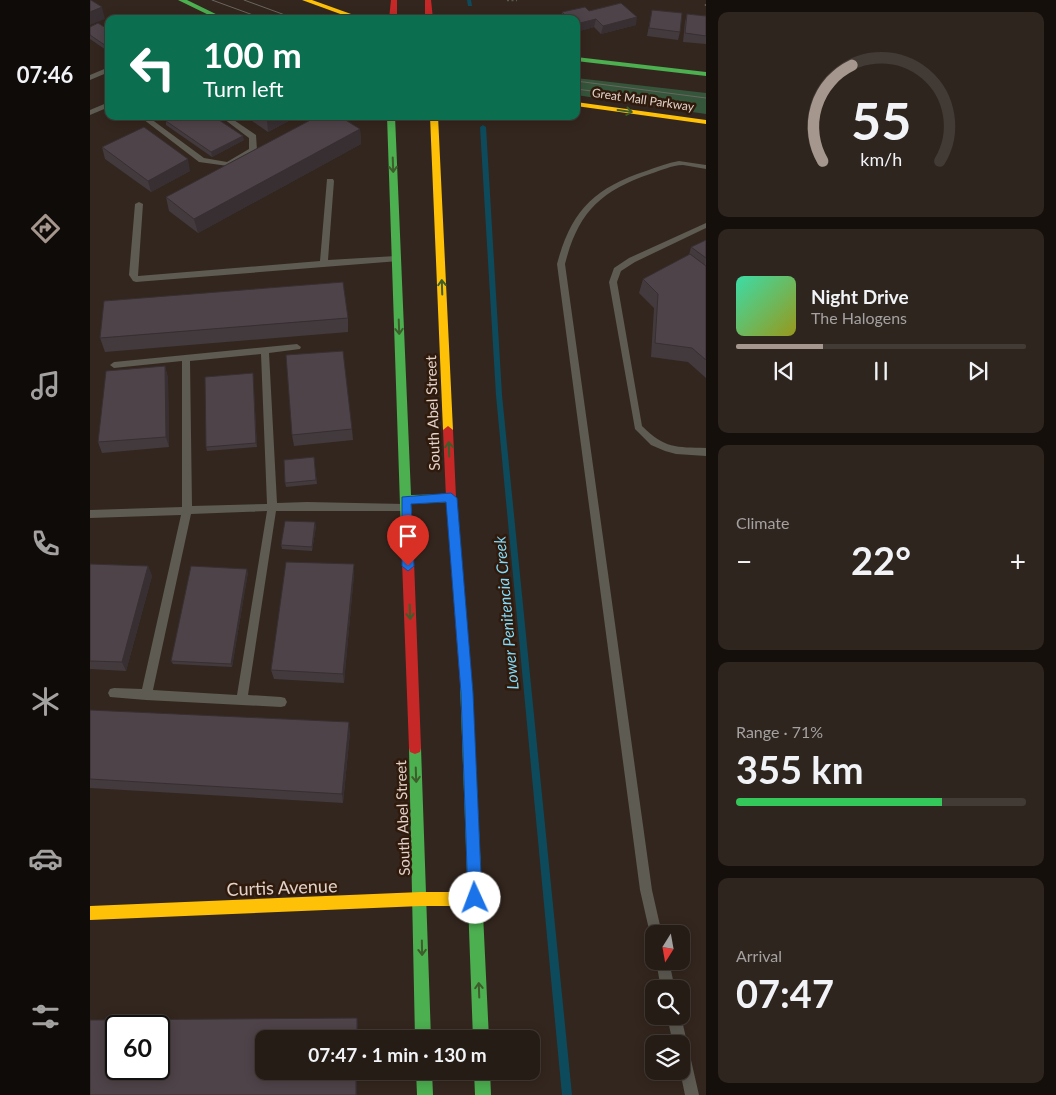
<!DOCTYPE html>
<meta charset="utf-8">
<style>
body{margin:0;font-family:Lato,sans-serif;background:#2e251f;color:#f1f3f6;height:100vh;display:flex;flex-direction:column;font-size:19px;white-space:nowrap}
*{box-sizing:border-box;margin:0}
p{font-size:16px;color:#a4a1a1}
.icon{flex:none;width:28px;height:28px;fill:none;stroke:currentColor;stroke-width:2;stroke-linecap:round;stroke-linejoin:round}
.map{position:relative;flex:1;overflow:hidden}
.drawer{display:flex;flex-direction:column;gap:12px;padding:12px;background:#150f0c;width:350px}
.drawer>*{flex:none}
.banner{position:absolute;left:15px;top:15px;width:475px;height:105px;border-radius:10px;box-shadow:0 2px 12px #0003,0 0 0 1px #423a35;background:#0b6e4f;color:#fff;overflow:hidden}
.needle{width:32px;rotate:191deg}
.buttons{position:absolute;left:555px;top:925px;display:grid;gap:10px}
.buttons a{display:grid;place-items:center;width:45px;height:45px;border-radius:10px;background:#261c16;box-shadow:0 2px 12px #0003,0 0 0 1px #423a35;font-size:25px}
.speed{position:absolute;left:15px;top:1015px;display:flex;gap:10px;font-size:25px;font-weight:700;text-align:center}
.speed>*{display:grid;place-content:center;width:65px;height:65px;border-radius:50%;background:#261c16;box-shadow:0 2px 12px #0003,0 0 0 1px #423a35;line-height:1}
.speed .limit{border:2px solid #111;border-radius:8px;background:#fff;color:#111}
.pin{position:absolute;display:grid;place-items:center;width:42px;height:42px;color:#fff;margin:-51px -21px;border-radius:50% 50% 50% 0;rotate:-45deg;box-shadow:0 0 5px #0007}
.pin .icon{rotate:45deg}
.me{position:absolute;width:55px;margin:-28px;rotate:358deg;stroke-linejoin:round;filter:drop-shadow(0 0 4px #0008)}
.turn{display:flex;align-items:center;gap:18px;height:105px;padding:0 15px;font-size:22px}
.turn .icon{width:65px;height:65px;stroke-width:2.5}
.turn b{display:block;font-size:35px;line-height:42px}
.big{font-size:38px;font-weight:700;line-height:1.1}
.drawer .widget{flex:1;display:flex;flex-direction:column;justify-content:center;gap:8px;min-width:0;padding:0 18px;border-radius:10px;background:#2e251f}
.drawer .dial{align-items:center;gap:0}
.dial svg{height:130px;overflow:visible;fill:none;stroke:#423a35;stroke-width:7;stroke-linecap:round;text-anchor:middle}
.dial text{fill:#f1f3f6;stroke:none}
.song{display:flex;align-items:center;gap:15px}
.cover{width:60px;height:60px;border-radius:8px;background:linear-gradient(135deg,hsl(160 70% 55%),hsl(60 70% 35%))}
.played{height:5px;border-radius:2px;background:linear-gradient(90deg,#a5968e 30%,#423a35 30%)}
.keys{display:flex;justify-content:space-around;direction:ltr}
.heat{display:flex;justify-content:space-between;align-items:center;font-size:28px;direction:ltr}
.charge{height:8px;border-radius:4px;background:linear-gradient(90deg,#34c759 71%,#423a35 0)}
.trip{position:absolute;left:165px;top:1030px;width:285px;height:50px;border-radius:10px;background:#261c16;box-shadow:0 2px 12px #0003,0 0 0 1px #423a35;font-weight:700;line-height:50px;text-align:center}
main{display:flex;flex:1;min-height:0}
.tabs{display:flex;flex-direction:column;width:90px;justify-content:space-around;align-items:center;background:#0f0b09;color:#a4a1a1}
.tabs .icon{width:35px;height:35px}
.tabs .active{color:#a5968e}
.tabs b{font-size:22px;color:#f1f3f6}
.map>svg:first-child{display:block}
</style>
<main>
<nav class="tabs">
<b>07:46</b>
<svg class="icon active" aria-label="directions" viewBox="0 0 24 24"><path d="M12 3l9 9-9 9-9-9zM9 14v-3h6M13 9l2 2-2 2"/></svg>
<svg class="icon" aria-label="music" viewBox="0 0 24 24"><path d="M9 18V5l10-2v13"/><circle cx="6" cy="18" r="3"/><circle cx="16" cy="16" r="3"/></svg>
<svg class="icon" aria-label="phone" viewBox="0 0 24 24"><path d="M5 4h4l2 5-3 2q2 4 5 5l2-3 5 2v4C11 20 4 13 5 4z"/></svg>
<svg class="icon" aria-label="climate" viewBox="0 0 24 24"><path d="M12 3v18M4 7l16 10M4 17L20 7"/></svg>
<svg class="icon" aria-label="car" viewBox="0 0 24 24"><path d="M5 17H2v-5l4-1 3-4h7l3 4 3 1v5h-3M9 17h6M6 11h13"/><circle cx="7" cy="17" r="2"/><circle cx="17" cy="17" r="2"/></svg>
<svg class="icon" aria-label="filters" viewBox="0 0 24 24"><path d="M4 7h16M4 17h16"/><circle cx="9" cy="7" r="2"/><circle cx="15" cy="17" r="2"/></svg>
</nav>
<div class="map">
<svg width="616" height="1095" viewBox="0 0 616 1095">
<rect width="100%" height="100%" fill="#33261e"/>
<path fill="#35563b" d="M486,78L616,93V114L486,95Z"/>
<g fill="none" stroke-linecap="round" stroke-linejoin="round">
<path fill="#0d4b5c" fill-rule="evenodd" d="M377,0H381L382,6H378Z
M393,125L396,127L412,395L482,1095H472L406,395L390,127Z"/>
<path stroke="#5b5851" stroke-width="2.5" stroke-dasharray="2 2.5" stroke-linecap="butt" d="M417,0H427
M616,4V7"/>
<path fill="#5d5b52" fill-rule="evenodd" d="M19,23V27L16,26V24Z
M19,67V72L0,80V75Z
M19,102V107L0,115V110Z
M49,116H57L114,158L137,162L159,149V138L130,116H138L166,135L167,150L138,166L109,162Z
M589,161L616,165V169C608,168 601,166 593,165C582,165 570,171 560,174C510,191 488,213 475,264L562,890L572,934H564V939L560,934L550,890L467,264C481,211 504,188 556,171C567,167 578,163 589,161Z
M237,179H243L244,181L238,260L306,256L310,259L309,261L46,282L43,281L39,275L45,204L49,202L53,204L48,276L230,261Z
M616,223V228L545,262L531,271L527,282L552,426C575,449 586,447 616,448V456L586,454L575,451L561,445L545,429L519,282L524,268L539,258Z
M207,344L211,347L210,349L179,353L187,503L217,502L315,504L318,505L320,508L318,511H186L158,695L191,697L195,698L197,702L195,706L191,707L56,700L20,697L18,693L20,689L24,688L52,689L91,515L0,518V510L92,507V361L24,368L20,365L24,362ZM171,354L177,504L102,506L100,361ZM177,511L147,695L63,690L101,514Z
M566,961H579L585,989H571Z
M577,1016H591L609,1095H595L590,1071H591V1044H583Z"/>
<path fill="#4caf50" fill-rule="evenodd" d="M88,0H97L136,19H127Z
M486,57L616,72V76L486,61Z
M297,116H305L321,495L361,494L366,498L361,502L321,504L323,534L321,537H313L311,534Z
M376,677L380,679L382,683L399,1039H383L370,683L372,679Z
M325,742L330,744L331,748L341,1039H325L319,748L320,744Z
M326,1071H342L343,1095H327Z
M384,1071H400L401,1095H385Z"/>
<path fill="#ffc107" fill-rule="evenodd" d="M212,0H222L275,19H264Z
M486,102L616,120V124L486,106Z
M340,116H348L363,430L358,434L353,430Z
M331,892H385L390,894L392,899L390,904L385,906H331L0,920V906Z"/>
<path fill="#c62828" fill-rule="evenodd" d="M301,0H307V19H299Z
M335,0H341L343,19H335Z
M358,426L363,430L366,498L382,683L380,687L376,689L372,687L370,683L356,498L353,430Z
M317,529L321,531L323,534L331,748L330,752L325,754L320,752L319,748L311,534L313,531Z"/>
<path stroke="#6a665f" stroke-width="1" d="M122,0L174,19
M154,0L206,19
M486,81L616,98
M486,89L548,97"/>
</g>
<path fill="#433a3e" d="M562,10L590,32L588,40L557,36Z
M499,11L546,25L511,34L504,27L486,32V19H471L472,12Z
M597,14L616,16V44L593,42L595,22Z
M0,27L19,30V52L0,39Z
M155,116H208L178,132Z
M76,121L154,140L122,157L76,125Z
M270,129L271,144L108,233L79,211L76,197Z
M12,147L100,171L61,192L15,159Z
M616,240V378L598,362L561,357L564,308L549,293L553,279L599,255L601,247Z
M258,318V332L15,352L10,338Z
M75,366L78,378L79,447L12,453L8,442Z
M163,373L167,447L117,451L116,447Z
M262,429L263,440L204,446L202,435Z
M224,457L227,484L196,487L195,483Z
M226,526L222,551L192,549L191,545Z
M0,564L58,566L62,576L36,671L0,669Z
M264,564V574L254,683L184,679L181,670Z
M158,572L142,667L83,664L81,661Z
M0,710L260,732L253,803L0,788Z"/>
<path fill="#372f32" d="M12,7L15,19L0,25V12Z
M547,17L546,25L511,34L513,26Z
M506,19L504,27L486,32V24Z
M184,116H208L178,132L177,120Z
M270,129L271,144L108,233L104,219Z
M153,136L154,140L122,157L121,152Z
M98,159L100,171L61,192L58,181Z
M75,366L78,378L79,447L76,437Z
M163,373V377L167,447L166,443Z
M225,522L226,526L222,551V547Z
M264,564V574L254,683L253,674Z
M58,566L62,576L36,671L32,662Z
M157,569L158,572L142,667L141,664Z
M259,722L260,732L253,803L252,794Z
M267,1018L268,1023V1039H267Z
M266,1071H267V1095H266Z"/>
<path fill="#4e4348" stroke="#372f32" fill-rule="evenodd" d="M0,0H1L12,7L0,12Z
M531,3L547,17L513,26L506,19L486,24V19H479L472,12L495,7L499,11Z
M562,10L592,13L590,32L559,28Z
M597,14L616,16V36L595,33Z
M8,23L19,30V48L0,35V27Z
M84,116H123L153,136L121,152L76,121Z
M172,116H184L177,120Z
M228,116H249L270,129L104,219L76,197Z
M54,127L98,159L58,181L12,147Z
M616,240V258L601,247Z
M600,254L616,266V360L602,348L565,343L568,294L553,279Z
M253,282L258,318L10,338L14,301Z
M253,351L262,429L202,435L196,355Z
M75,366L76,437L8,442L16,371Z
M163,373L166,443L116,447L115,377Z
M224,457L226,480L195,483L194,460Z
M195,521L225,522L222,547L191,545Z
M196,562L264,564L253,674L181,670Z
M0,564L58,566L32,662L0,661Z
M101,566L157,569L141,664L81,661Z
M0,710L259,722L252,794L0,779Z
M267,1018V1039H174V1071H266V1095H0V1020ZM26,1026H69V1069H26Z"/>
<defs><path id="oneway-shaft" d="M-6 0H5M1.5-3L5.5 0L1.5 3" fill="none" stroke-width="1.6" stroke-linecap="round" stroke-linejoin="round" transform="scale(1.25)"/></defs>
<g stroke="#3d5d2b">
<use href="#oneway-shaft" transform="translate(535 111) rotate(8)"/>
<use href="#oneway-shaft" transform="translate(303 165) rotate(88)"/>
<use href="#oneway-shaft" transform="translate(352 287) rotate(-92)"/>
<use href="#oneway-shaft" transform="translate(309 327) rotate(88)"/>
<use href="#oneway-shaft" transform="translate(359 449) rotate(-92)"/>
<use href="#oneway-shaft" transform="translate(320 612) rotate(88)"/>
<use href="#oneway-shaft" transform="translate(326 775) rotate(88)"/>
<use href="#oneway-shaft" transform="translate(332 948) rotate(89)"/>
<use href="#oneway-shaft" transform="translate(389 990) rotate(-92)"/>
</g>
<path fill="#1a73e8" stroke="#114b97" d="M361,493L367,498L383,693L392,898L390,904L385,906L380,904L378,898L371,693L356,502L321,504L324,566L318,571L312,566V497Z"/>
<g text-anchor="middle" stroke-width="5" stroke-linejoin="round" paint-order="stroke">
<g font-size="12" fill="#e2d2ca" stroke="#301a0c">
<text transform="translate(553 100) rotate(8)" y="4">Great Mall Parkway</text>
</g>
<g font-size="15" fill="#e2d2ca" stroke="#301a0c">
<text transform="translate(343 413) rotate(-92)" y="5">South Abel Street</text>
<text transform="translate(313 818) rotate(-92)" y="5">South Abel Street</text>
</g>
<g font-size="16" font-style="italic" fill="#82daf8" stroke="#301a0c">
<text transform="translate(416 613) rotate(-95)" y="6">Lower Penitencia Creek</text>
</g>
<g font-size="18" fill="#e2d2ca" stroke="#301a0c">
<text transform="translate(192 888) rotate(-2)" y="6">Curtis Avenue</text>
</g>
</g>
</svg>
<div class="buttons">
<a><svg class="needle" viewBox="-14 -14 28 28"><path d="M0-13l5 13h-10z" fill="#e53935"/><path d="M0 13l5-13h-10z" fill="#a4a1a1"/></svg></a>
<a><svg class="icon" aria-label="search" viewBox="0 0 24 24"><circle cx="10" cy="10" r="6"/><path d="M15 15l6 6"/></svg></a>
<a><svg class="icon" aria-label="layers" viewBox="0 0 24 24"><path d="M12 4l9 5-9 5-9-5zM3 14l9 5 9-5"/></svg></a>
</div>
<div class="speed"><div class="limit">60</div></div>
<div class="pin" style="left:318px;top:566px;background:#d93025"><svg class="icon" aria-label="arrive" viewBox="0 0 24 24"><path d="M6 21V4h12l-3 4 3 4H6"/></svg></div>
<svg class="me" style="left:385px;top:898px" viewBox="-20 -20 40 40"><circle r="19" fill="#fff"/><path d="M0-13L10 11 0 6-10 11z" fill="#1a73e8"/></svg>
<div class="trip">07:47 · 1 min · 130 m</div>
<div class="banner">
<div class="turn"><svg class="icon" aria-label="left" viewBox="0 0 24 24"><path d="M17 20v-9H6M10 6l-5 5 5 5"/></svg><div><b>100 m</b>Turn left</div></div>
</div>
</div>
<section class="drawer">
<div class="widget dial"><svg viewBox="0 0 100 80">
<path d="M14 69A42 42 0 1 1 86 69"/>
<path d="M14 69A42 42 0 0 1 32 10" stroke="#a5968e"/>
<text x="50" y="56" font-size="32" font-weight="700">55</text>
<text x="50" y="72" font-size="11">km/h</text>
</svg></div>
<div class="widget">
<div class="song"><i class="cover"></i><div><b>Night Drive</b><p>The Halogens</p></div></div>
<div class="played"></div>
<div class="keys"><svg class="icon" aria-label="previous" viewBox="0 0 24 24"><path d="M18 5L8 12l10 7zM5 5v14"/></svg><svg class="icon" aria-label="pause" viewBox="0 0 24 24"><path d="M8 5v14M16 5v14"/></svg><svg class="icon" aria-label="next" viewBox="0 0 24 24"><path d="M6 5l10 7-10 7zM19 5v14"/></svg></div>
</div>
<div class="widget"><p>Climate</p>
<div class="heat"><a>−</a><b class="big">22°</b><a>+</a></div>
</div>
<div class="widget"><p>Range · 71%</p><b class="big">355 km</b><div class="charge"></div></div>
<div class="widget"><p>Arrival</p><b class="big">07:47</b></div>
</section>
</main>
